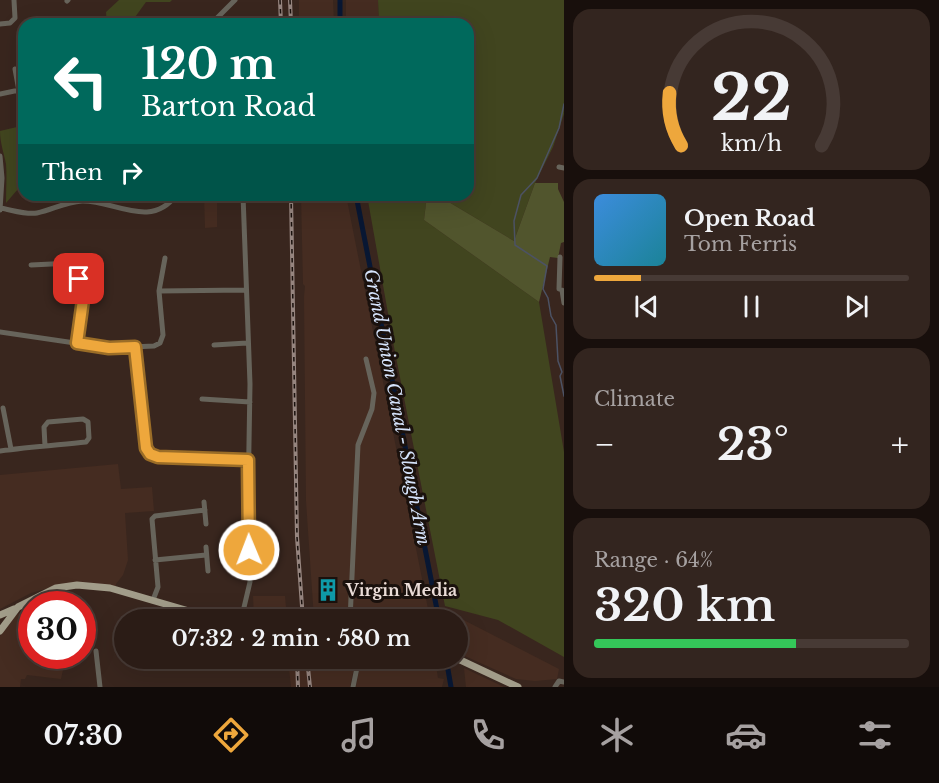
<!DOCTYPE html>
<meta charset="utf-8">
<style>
body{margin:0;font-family:"Libre Baskerville",serif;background:#33251f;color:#f1f3f6;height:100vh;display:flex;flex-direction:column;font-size:22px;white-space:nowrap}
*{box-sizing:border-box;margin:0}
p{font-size:20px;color:#a6a1a1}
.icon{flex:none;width:33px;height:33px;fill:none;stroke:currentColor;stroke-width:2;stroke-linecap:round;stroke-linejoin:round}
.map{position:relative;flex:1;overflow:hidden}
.drawer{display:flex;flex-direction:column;gap:9px;padding:9px;background:#180f0c;width:375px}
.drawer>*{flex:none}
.hud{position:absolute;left:18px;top:18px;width:456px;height:183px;border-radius:18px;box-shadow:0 6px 24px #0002,0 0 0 2px #473a35;background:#00695c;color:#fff;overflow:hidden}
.speed{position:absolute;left:18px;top:591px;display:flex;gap:12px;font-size:30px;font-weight:700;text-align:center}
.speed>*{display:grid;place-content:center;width:78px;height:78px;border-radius:50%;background:#2b1c16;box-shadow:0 6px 24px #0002,0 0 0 2px #473a35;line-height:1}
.speed .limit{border:9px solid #d22;background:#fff;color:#111}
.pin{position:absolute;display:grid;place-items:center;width:51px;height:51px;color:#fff;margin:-26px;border-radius:12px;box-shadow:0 3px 9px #0006}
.me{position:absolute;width:66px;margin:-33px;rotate:359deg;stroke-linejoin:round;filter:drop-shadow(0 0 4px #0008)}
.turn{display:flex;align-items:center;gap:21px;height:126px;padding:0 24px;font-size:27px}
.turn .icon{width:78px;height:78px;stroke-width:2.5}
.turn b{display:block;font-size:42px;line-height:51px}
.then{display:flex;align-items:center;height:57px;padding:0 24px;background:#0003;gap:12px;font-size:22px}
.big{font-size:45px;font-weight:600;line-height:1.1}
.drawer .widget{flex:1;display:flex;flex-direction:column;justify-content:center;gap:9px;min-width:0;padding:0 21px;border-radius:18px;background:#33251f}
.drawer .dial{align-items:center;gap:0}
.dial svg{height:156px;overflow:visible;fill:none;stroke:#473a35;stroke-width:7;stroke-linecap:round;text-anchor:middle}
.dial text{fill:#f1f3f6;stroke:none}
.song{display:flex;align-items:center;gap:18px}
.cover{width:72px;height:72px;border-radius:9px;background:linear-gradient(135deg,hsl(210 70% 55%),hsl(190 70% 35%))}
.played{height:6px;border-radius:3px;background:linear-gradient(90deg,#eea73c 15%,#473a35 15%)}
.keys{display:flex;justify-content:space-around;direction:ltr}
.heat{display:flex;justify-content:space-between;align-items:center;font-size:33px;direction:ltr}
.charge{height:9px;border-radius:4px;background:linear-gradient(90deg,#34c759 64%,#473a35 0)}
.trip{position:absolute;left:114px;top:609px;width:354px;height:60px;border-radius:30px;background:#2b1c16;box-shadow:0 6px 24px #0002,0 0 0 2px #473a35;font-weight:600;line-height:60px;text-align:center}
.tab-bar{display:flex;height:96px;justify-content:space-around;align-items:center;background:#110b09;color:#a6a1a1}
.tab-bar .icon{width:42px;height:42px}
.tab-bar .current{color:#eea73c}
.tab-bar b{font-size:27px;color:#f1f3f6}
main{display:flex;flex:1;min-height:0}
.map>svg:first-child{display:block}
</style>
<main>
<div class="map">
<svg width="564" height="687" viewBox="0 0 564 687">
<rect width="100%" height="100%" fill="#39261e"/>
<path fill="#452c21" d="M299,0H333L334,24H299Z
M346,0H378L379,24H346Z
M204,195H217V227L205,228Z
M301,195H346L430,619H314L306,501L304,297L305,286L303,284Z
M118,464L121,489L152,487L154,511L125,513L128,560L123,575L116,584V587L84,582L57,586L31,593L0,609V475Z
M253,596H285L287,619H254Z
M31,606L32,656H66L61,679L27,675L25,679H21L20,687H0V636L13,617Z
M446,611L559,669L557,679L535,681L516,679L458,653V620L447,619Z
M288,659H356L350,687H291Z
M361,659H424V661L436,666L438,678L444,679L442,687H356Z
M464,668L504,687H466Z"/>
<path fill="#41451f" d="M119,0H172L170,2H146L130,24H107L106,12Z
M378,0H564V114L553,147L535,183L514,241L437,195H468V24H379Z
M23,113L24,182L6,203C6,190 7,177 6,164C4,153 0,143 0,131L21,126Z
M367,195H427L424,220L539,302L564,452V657L498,620L445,606L394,347Z"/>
<path fill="#51552d" d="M535,183H558V189L564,202V242L561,243L558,258L550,257L539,302L424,220L427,195H437L514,241Z"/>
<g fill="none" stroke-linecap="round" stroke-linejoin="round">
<path stroke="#4c5264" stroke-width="1.5" d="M564,104L559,128L537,178L521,195L514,221L515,245L547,266L543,289L548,298L551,316L556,325L558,361L562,372L560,376L564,396"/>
<path stroke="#081733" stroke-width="5" d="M340,0V24
M356,195L439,620
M446,658L451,687"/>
<path stroke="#67645b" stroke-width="5" d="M67,1L68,0
M0,24L10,23L15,18L14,0
M211,24L235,0
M229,24V20
M15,69L19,91
M0,94L24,89
M0,156L2,178L0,210
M559,167L564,168
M145,195V198
M0,208C12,210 26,215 37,213C52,210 65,202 82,201C113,200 151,230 176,195
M560,257L559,289L562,290L564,303
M31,265L93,262
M159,291L245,290
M0,332L109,348L154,346L160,343L163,335L159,291L165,258
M77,343L83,301L77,263
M214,345L247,343
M135,347L146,448L150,454L158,457L248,460
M202,399L250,402
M3,408L11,449
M0,451C28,447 57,445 86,442L89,438L88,422L83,419L48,422L44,427L45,446
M204,502L206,524
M206,547L208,571
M155,560L206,555
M153,600L158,587L152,519L155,516L205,510
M241,620L250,582L248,502L250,384L243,195
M350,620L358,445L372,409L374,393L366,359
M96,651L100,687
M353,687L359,658
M555,687L559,681L564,682"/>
<path stroke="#a29d8a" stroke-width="7" d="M0,615L14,609
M0,631L18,607L56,588L77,585L110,588L220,620
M456,658L518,687"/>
<g stroke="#96857f" stroke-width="4">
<path id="rail" d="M280,0L281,24
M290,0L291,24
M291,195L297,537L303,620
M297,658L298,687
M307,658L310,687"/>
</g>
<use href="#rail" stroke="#1a110d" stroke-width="1.5" stroke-dasharray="4.5" stroke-linecap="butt"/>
</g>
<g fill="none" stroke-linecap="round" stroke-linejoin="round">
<g stroke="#9b6d27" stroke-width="15">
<path id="route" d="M79,279L83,300L77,343L109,348L135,347L146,448L150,454L158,457L248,460L249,550"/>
</g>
<use href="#route" stroke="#eea73c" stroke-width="10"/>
</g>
<defs>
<g id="building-bare" transform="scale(1.8)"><path d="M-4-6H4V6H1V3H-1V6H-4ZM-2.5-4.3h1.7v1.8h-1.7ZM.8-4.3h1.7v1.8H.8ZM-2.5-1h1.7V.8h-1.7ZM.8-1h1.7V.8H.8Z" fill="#0f9aa8" stroke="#1a110d" stroke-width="2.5" paint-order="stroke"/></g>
</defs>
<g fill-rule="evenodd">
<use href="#building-bare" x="328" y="590"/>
</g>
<g text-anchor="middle" stroke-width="6" stroke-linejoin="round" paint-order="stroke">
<g font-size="16" font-weight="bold" fill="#ebddd8" stroke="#1a110d" text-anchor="start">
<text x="346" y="596">Virgin Media</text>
</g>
<g font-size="18" font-style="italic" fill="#d5e3fb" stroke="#1a110d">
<text transform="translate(397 407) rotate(79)" y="6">Grand Union Canal - Slough Arm</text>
</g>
</g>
</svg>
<div class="speed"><div class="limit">30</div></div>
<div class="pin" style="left:79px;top:279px;background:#d93025"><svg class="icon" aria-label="arrive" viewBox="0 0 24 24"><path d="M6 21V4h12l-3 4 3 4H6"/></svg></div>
<svg class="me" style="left:249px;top:550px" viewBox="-20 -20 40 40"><circle r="17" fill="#eea73c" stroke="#fff" stroke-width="3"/><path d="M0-11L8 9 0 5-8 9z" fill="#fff"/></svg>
<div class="trip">07:32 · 2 min · 580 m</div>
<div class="hud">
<div class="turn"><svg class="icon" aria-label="left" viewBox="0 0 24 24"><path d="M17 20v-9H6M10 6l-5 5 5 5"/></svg><div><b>120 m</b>Barton Road</div></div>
<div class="then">Then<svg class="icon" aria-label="right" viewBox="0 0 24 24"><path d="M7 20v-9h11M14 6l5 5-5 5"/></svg></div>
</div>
</div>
<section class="drawer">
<div class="widget dial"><svg viewBox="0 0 100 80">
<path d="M14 69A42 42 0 1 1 86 69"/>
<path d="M14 69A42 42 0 0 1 8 42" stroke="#eea73c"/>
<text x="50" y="56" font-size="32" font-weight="700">22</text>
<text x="50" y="72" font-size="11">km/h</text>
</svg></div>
<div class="widget">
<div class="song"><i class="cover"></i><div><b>Open Road</b><p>Tom Ferris</p></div></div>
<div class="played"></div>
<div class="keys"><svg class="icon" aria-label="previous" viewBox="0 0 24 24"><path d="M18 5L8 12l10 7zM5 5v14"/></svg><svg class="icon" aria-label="pause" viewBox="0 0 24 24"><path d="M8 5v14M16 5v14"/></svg><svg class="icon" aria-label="next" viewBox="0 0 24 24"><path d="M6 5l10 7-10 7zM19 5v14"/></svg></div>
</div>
<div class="widget"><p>Climate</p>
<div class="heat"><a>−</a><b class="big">23°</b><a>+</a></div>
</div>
<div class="widget"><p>Range · 64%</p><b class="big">320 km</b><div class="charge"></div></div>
</section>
</main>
<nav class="tab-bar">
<b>07:30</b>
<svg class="icon current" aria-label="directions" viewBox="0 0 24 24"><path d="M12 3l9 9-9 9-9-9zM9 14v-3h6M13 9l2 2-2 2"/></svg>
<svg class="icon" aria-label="music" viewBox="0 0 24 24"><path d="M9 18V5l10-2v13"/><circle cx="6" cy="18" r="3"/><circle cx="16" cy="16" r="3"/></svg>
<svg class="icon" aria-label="phone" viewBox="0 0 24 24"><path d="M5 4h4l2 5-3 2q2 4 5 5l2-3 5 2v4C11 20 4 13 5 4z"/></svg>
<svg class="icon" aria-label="climate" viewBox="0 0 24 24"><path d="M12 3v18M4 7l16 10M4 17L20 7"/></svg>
<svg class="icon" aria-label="car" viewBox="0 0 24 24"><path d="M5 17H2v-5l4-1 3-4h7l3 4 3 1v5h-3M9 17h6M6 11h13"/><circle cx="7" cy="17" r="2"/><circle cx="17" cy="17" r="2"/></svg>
<svg class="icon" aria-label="filters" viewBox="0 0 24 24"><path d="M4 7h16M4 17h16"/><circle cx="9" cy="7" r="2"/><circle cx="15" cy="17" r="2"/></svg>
</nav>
